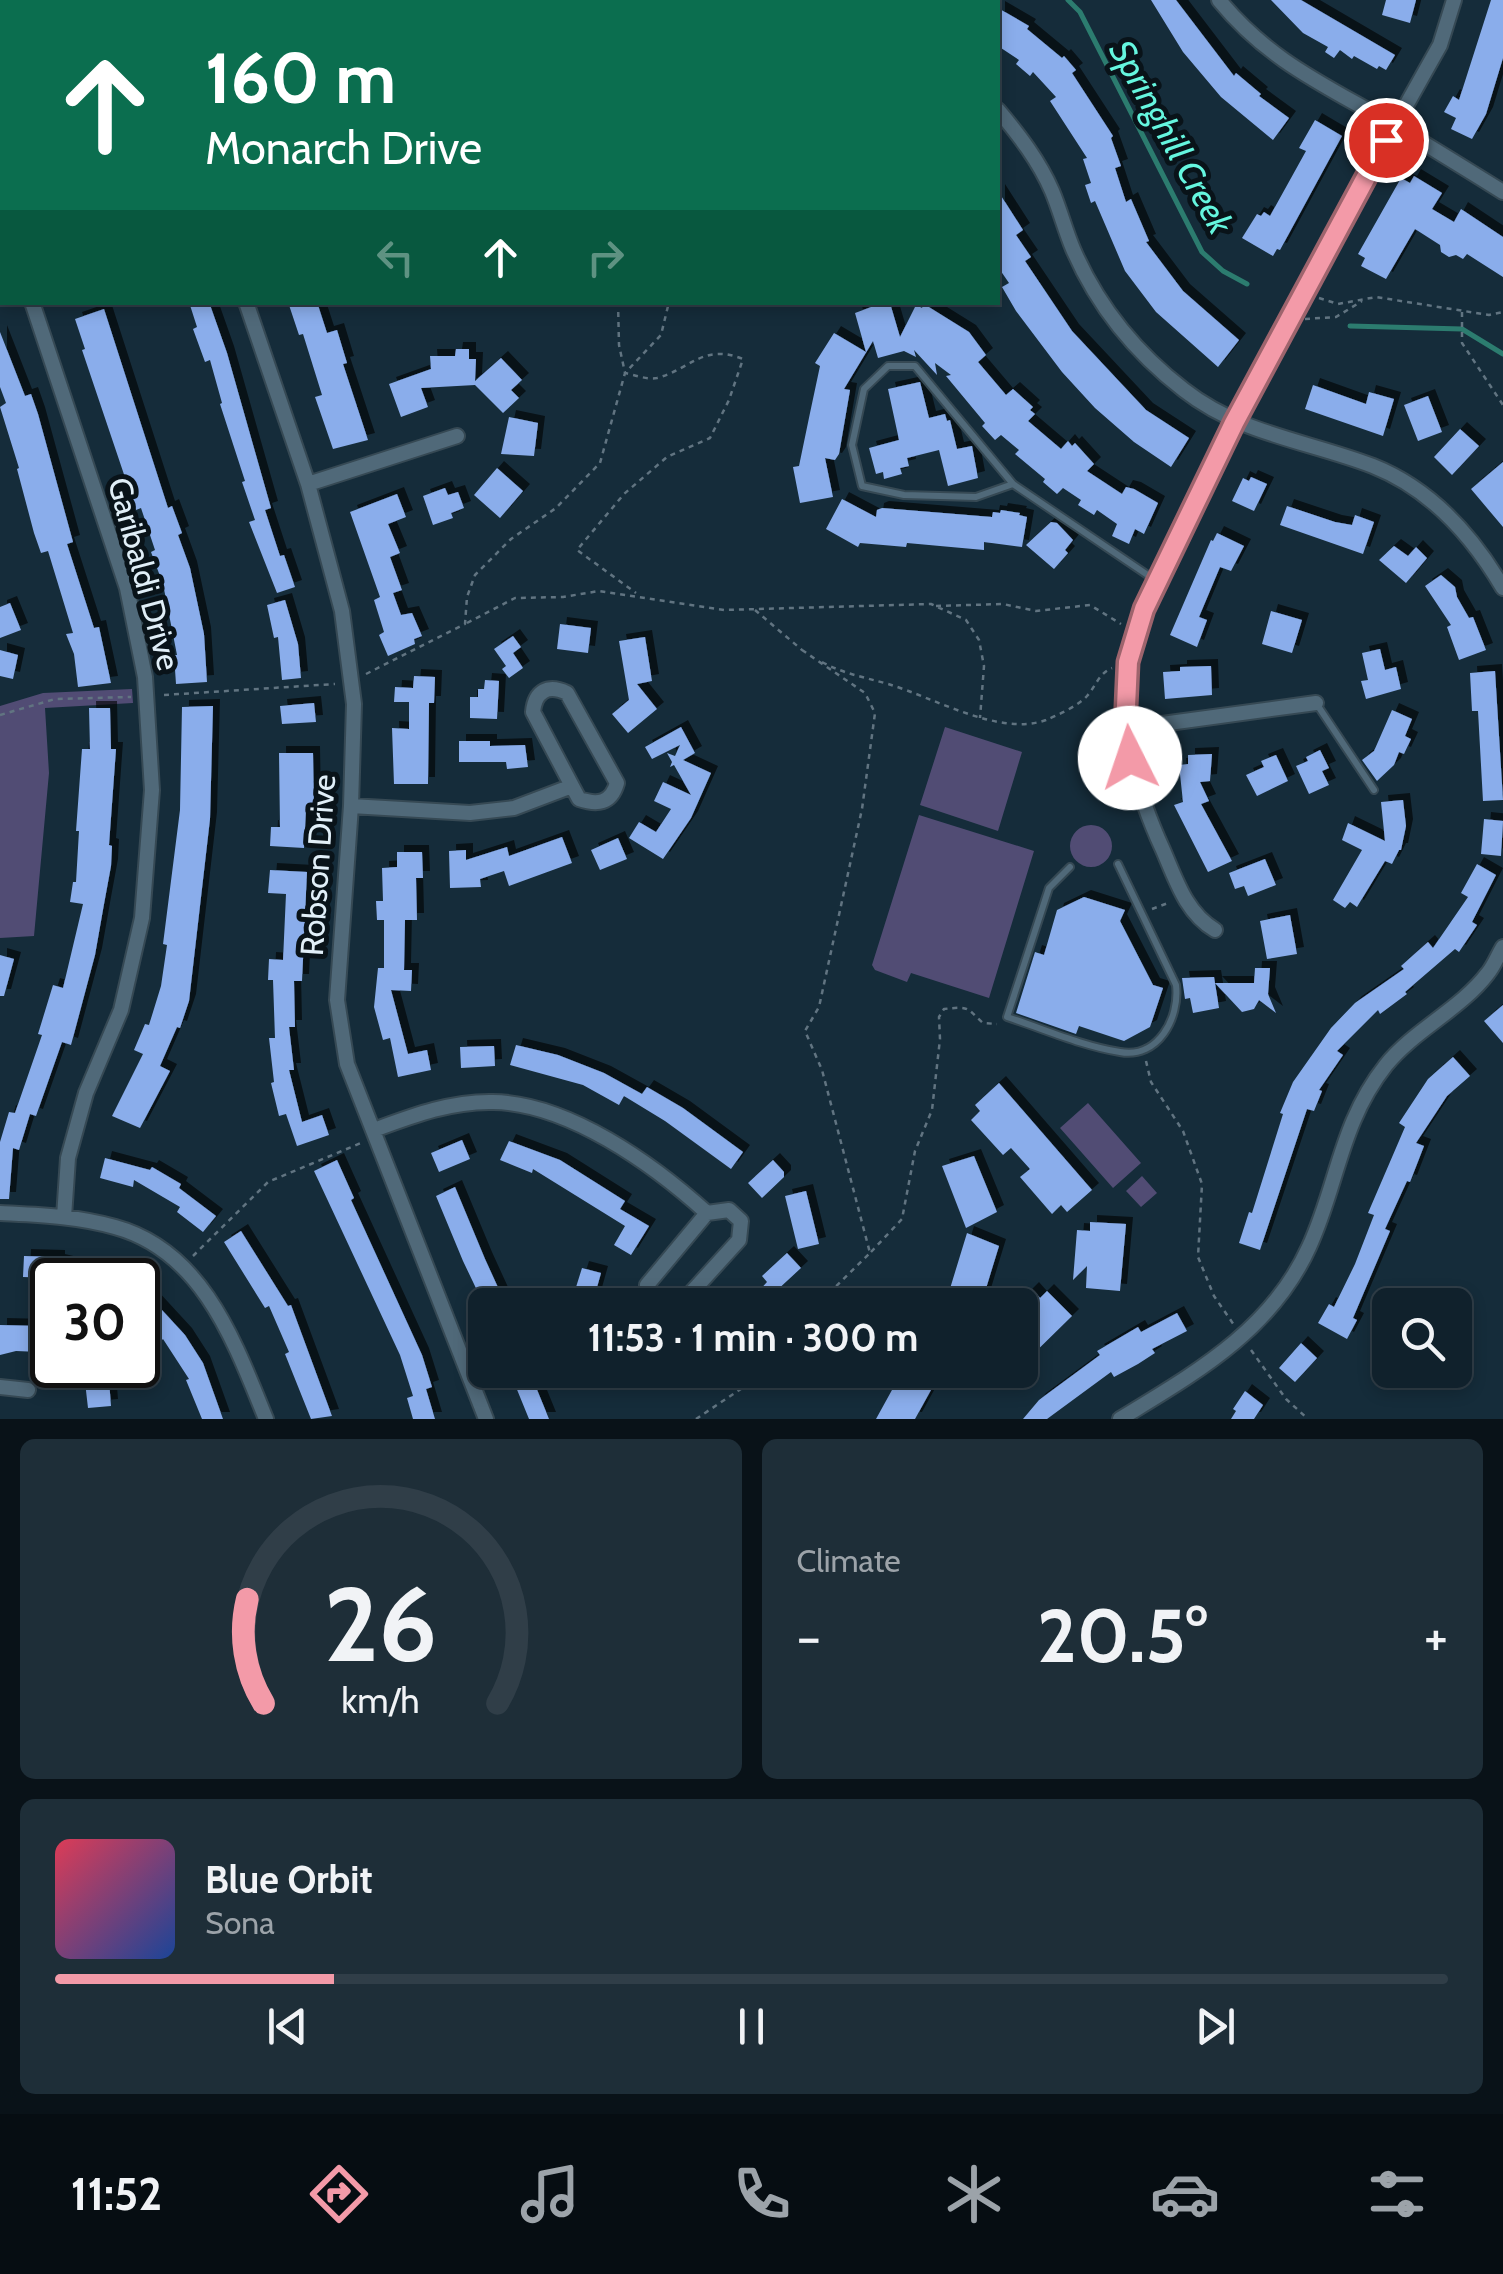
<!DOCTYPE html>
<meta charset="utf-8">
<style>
body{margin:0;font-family:Cabin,sans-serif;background:#1e2e38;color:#f1f3f6;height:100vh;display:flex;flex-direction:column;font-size:38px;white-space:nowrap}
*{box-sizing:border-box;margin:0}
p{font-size:32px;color:#9ca3a9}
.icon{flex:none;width:55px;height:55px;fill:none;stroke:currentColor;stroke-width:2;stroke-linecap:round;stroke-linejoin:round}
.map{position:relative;height:1419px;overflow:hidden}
.side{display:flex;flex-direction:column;gap:20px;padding:20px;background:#091218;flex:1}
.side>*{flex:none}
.banner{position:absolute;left:0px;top:0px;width:1000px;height:305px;box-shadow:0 5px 15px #0003,0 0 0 2px #303e48;background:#0b6e4f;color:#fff;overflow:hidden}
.fabs{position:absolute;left:1372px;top:1288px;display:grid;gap:20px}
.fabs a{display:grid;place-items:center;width:100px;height:100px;border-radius:15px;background:#10212c;box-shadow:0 5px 15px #0003,0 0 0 2px #303e48;font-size:50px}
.speed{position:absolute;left:30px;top:1258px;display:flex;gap:20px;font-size:50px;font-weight:700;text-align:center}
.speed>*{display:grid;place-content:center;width:130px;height:130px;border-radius:50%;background:#10212c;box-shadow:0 5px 15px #0003,0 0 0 2px #303e48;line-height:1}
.speed .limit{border:5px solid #111;border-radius:15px;background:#fff;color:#111}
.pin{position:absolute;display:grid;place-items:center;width:85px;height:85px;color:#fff;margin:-42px;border:5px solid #fff;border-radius:50%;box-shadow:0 2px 10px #0007}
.me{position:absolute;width:110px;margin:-55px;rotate:356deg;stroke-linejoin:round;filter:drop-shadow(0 0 8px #0008)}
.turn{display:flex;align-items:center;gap:35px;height:210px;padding:0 40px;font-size:45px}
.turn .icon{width:130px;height:130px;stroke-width:2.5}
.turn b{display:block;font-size:70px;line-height:85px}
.lanes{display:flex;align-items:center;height:95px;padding:0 40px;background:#0003;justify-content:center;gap:50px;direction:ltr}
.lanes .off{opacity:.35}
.big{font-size:75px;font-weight:700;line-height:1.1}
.side .tile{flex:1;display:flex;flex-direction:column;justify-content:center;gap:15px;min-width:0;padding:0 35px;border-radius:15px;background:#1e2e38}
.side .dial{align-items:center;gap:0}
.dial svg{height:260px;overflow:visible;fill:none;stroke:#303e48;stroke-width:7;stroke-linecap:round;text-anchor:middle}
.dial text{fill:#f1f3f6;stroke:none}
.song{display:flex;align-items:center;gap:30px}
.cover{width:120px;height:120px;border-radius:15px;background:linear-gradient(135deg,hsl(350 70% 55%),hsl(220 70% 35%))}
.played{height:10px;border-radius:5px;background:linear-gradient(90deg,#f39aa8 20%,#303e48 20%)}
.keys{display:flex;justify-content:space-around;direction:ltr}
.heat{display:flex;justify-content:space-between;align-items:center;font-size:55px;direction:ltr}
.side .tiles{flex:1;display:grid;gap:20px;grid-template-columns:1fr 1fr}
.tile:last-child{grid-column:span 2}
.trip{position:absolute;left:468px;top:1288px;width:570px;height:100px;border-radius:15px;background:#10212c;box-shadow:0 5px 15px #0003,0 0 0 2px #303e48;font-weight:700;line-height:100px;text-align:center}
.menu{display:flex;height:160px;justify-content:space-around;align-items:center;background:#060d12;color:#9ca3a9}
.menu .icon{width:70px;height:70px}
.menu .active{color:#f39aa8}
.menu b{font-size:45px;color:#f1f3f6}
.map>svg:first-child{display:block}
</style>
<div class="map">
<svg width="1503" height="1419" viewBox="0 0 1503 1419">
<defs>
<filter id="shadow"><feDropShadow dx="7" dy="-7" stdDeviation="0" flood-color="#0009"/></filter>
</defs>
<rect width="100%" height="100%" fill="#152c3a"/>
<path fill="#514c74" d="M132,689L133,703L45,708L49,773L34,936L0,938V706L43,693Z
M945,727L1022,752L998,831L920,805Z
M919,815L1034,851L989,998L911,973L907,982L875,970L872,965Z
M1070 846a21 21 0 1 1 42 0a21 21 0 1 1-42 0Z
M1088,1103L1141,1163L1113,1188L1060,1128Z
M1142,1176L1157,1193L1141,1207L1126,1191Z"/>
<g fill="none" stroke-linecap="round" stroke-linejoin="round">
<path stroke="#2c7c6f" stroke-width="5" d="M1068,0L1080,12L1202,252L1223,271L1247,284
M1350,326L1462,329L1503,354"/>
</g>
<path fill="#8aadeb" filter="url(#shadow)" d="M1151,0H1176L1234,76L1236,73L1261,94L1259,96L1289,118L1273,140L1221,97L1183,52Z
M1271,0H1301L1395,55L1386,70L1379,66L1377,69L1354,56L1352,59L1340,50L1334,58L1325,52L1328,47L1303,33Z
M1386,0H1416L1410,23L1382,15Z
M1491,0H1503V58L1486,114L1472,139L1451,129L1456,118L1444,112L1453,96L1459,100Z
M998,8L1029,26L1027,29L1062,58L1064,56L1076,70L1072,73L1113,136L1111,138L1121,166L1115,168L1126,202L1131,199L1149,241L1146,242L1183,291L1239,340L1218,367L1156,312L1125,271L1095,201L1091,203L1085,185L1091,183L1083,159L1087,158L1050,101L1056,97L1033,72L1030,76L1016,64L1019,60L998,46Z
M1315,120L1342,136L1280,250L1277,249L1273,256L1242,238L1257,214L1261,216L1264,212L1270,216L1306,151L1299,148Z
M1414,176L1442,193L1432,209L1454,222L1461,209L1503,237V277L1467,254L1463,259L1456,255L1449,257L1441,252L1440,245L1415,229L1386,279L1361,266L1365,258L1358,254L1401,178L1410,183Z
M998,191L1023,230L1016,235L1031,257L1025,261L1072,331L1146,410L1189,438L1171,467L1134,442L1095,408L1062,372L1016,311L1002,287L1009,283L998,267Z
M189,302H209L227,353L271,508L265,510L280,556L284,555L295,587L277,593L249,522L255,520L242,482L245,481L220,404L222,403L210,360L205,362L193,329L197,327Z
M297,302H317L327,333L337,330L347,363L343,364L368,440L333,449L315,397L322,395L303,334L299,335L289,305Z
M882,303H890L900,337L916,305L922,308L924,304L969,332L986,355L978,362L1006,395L1013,389L1033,407L1030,410L1035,414L1028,421L1061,449L1068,441L1072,446L1075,443L1094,464L1087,471L1122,494L1126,487L1134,489L1158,503L1144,534L1135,529L1129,544L1112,536L1117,524L1097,510L1094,515L1078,505L1081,500L1063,488L1057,494L1043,482L1045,479L1015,454L1019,450L1001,435L995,440L982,426L985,423L946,376L951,375L935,363L937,375L914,350L916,357L904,351L878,358L873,341L844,389L850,390L839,454L835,460L825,458L833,497L800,503L793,467L799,466L810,413L820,366L815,363L834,333L866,352L855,313Z
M104,309L168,508L172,506L182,533L178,535L190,568L204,634L207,682L176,684L174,655H177L163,584L151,552L155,550L141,508L136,510L82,350L85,349L75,319Z
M0,332L25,396L31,394L38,414L73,542L67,544L94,628L99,627L111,683L78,687L74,654L66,634L73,633L48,551L41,553L34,533L17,469L19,468L0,407L6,403L0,387Z
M456,349H469V359H476L475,381L501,358L522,380L511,390L519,398L503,413L475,385L421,388L428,407L401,417L389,384L431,369L430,356H455Z
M920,382L929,418L945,414L947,421L950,420L957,449L972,446L978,478L948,486L939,450L907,458L909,466L900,468L902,474L884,479L883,472L876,474L869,448L899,440L888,389Z
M1313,385L1366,404L1369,392L1394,399L1383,436L1305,409Z
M1428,396L1442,432L1418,441L1404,405Z
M509,417L538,423L534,456L501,454Z
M1460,429L1479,446L1452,475L1434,457Z
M1503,462V527L1471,489Z
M497,468L523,491L500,518L474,495Z
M1251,477L1267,484L1254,511L1232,501L1243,478L1249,481Z
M445,488L448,495L458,492L464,508L451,513L453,518L433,525L423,496Z
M397,494L406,517L388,524L400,553L390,557L402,590L393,593L401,615L412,613L422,636L414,639L415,644L388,656L379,635L384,632L374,600L380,597L350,512Z
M842,499L876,517L877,510L882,508L992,517L993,512L1000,513L1001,510L1020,513L1019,515L1027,517L1022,547L984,542V550L907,543L906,547L860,543L858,547L826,529Z
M1287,506L1335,522L1352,525L1355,515L1374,522L1363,554L1280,525Z
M1051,522L1057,523L1073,540L1065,550L1068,553L1054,569L1026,545Z
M1217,533L1244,546L1231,571L1220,567L1199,617L1207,620L1197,647L1170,635L1211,540L1213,541Z
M1394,546L1408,556L1416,547L1427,558L1406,583L1379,560Z
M1441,575L1455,587L1457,597L1469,618L1473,617L1486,650L1459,660L1447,627L1451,625L1425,586Z
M285,600L298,644L301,678L282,680L278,637L274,638L267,605Z
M10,603L21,630L0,638V607Z
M1271,611L1302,620L1292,653L1262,644Z
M560,624L591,628L588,653L557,649Z
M513,636L521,647L513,653L523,668L509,678L502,669L506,666L494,649Z
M645,637L652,681L637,684L657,709L628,733L612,714L629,700L619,641Z
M1380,649L1385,670L1396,667L1401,689L1366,699L1361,681L1368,680L1362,653Z
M0,650L18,655L13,679L0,676Z
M1211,666L1212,695L1165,699L1163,672L1180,671V667Z
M1495,671L1503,800L1483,801L1478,711H1472L1470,673Z
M414,676L435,677L434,703H429L428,784H394L392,728L409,729V702H394L395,687L413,688Z
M485,680L499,681L497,719L470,718V697H478V689H484Z
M314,703L316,722L282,724L280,706Z
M213,706L210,819L189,1001L180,1028L177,1027L160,1066L170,1071L140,1128L112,1116L143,1054L134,1050L145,1024L149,1025L161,986L167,945L163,944L180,810L182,707Z
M89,708H110L111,749H116L109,845L112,846L111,866L104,904L95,955L71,1045L62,1042L36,1116L30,1114L19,1150L13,1148L9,1199H0V1142L9,1112L15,1113L42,1035L38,1034L53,985L63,988L83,904L70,902L73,882H76L79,831H76L82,749H90Z
M1392,710L1412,719L1405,736L1411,739L1404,754L1399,752L1394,765L1377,781L1362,760L1374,751Z
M681,727L695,753L683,760L711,773L691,818L663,859L629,838L639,822L656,832L671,809L654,801L663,782L691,795L674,765L670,767L672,762L667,753L675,756L680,745L652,759L645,747Z
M459,741H490V746L525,745L528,767L507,769L506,762H459Z
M1320,750L1329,768L1322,771L1329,785L1309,794L1296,766L1308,761L1306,757Z
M279,753H313L314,809H306L304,848L270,846L271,827H280Z
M1212,754L1210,781L1200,782L1209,801L1201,804L1232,861L1208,872L1174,805L1183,802L1179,765L1188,764V755Z
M1276,755L1288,781L1257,796L1246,775L1264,767L1261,761Z
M1403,800L1406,826L1401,850H1399L1392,864L1385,861L1357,907L1350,902L1345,908L1333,900L1362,850L1342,840L1348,823L1385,841L1381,802Z
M1484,819L1503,821L1501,856L1481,854Z
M562,837L572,863L509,886L504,871L480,879L481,887L450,888L449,851L466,850V860L507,847L509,856Z
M618,838L627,859L600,870L591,850Z
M397,852H422L423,878H416L417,920H405L404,970H412L411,991L391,990L408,1054L427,1050L431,1070L398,1077L390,1038L383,1040L374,1007L378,968H384V920H377L376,901H383L382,868L397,867Z
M1265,859L1276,885L1248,896L1244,886L1235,889L1229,873Z
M1477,864L1496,875L1472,922L1477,925L1459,952L1455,949L1405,992L1407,994L1380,1014L1378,1010L1337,1051L1343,1055L1319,1090L1322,1091L1314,1111L1307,1109L1260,1250L1239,1243L1249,1212L1252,1213L1283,1114L1280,1113L1293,1082L1331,1028L1355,1003L1404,969L1401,966L1428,942L1433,948L1468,897L1461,893Z
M270,870L307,872L302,981H294L295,1027H289L294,1070H289L302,1122L322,1115L329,1135L297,1146L286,1114L279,1116L271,1083L274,1082L269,1038H275L273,980H268L269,959L283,960L286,894L268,893Z
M1084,897L1125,910L1120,921L1153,985L1163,988L1150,1027L1124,1041L1079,1026L1076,1034L1016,1013L1035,952L1044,955L1057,910Z
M1290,915L1297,954L1267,959L1260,921Z
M0,955L14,959L4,996H0Z
M1255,968H1270L1268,994L1276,1013L1259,1000L1254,1009L1242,1012L1215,983L1219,1008L1193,1013L1190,998L1185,999L1182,978L1214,977L1215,983H1254Z
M1503,1005V1043L1484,1021Z
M516,1045L558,1055L604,1073L642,1094L647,1087L683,1108L743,1152L731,1169L665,1121L624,1096L619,1105L583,1085L510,1065Z
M494,1046L495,1066L461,1068L460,1047Z
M1453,1057L1470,1076L1447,1096L1416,1143L1424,1146L1410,1182L1407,1181L1385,1229L1390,1231L1353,1318L1357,1320L1347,1339L1318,1323L1329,1304L1334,1307L1355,1264L1374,1215L1368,1213L1405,1127L1399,1123L1428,1079Z
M999,1083L1092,1190L1067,1212L1061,1205L1052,1214L1020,1177L1030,1169L1011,1148L1003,1155L971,1120L980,1111L975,1105Z
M462,1140L470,1159L439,1172L431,1153Z
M509,1141L560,1160L625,1201L620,1209L649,1226L631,1255L614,1245L625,1226L533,1169L532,1173L500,1160Z
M974,1156L997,1212L966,1228L942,1166Z
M105,1158L150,1170L152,1167L181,1184L179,1188L216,1216L203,1232L177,1212L180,1207L134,1180L133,1187L100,1178Z
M337,1160L354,1198L351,1200L422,1355L432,1387L426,1389L435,1419H413L407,1398L413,1396L400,1355L314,1171Z
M773,1160L784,1172V1177L762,1198L748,1183Z
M455,1187L485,1259L506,1305H484L463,1261L436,1196Z
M806,1191L819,1244L798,1249L785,1196Z
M1090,1222L1126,1224L1120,1291L1086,1288L1087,1266L1073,1280L1077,1230L1090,1231Z
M241,1231L288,1306L291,1305L332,1416L311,1419L285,1354L289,1352L269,1306L265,1308L224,1242Z
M967,1233L999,1246L991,1272L981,1305H945Z
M787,1253L801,1268L761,1305H746L767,1282L762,1276Z
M24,1256L58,1257V1261L117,1275V1280L23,1277Z
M582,1268L601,1273L592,1305L572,1300Z
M138,1288L150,1297L185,1335L203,1363L223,1419H202L186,1380L189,1379L163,1339L161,1341L138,1314Z
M1032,1289L1040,1298L1047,1291L1072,1316L1020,1367V1322L1031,1311L1021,1300Z
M1177,1313L1187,1331L1152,1349L1155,1353L1138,1364L1114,1377L1111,1372L1047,1419H1023L1039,1400L1100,1355L1097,1351L1138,1327L1141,1332Z
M0,1325L40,1326V1352L16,1351L0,1355Z
M1301,1343L1317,1358L1295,1382L1279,1368Z
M509,1370H529L549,1419H529Z
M903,1370H942L915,1419H876Z
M109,1380L111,1406L88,1408L85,1382Z
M1245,1391L1263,1405L1254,1419H1231L1236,1411L1233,1409Z"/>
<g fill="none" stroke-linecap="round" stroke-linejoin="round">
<g stroke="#364954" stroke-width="10">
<path id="service" d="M1013,484L915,366H888L864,389L852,445L862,486L904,495L976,497L1013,484L1155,580
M1316,703L1374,790
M1070,867L1049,888L1007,1017C1044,1029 1082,1046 1120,1052C1158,1059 1180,1018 1176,985L1118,864"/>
</g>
<g stroke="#364954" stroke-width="18">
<path id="minor" d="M800,0L806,2
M1219,0C1270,62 1325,85 1392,124C1429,146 1466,169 1503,192
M0,22H2
M998,110C1019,135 1039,161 1052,191C1060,210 1065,230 1073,249C1097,305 1136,353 1184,390C1240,434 1308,441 1373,466C1431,489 1472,535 1503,588
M0,248L2,246
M32,302L127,588L145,677L152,790L142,918L121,1010L86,1093L68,1158L64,1217
M246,302L308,484L342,611L354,704L351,806L337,1000L347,1064L486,1419
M308,484L457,436
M1125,729L1316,703
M351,806L470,813L514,808L572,786L579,799C597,805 611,804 617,783L567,693C548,684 535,691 533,712L572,786
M1215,930C1186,913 1176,880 1163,850C1135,789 1121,734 1128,667C1134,608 1172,551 1197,499C1273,345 1356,194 1440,45L1454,0
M374,1130C412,1116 451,1101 493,1102C568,1103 653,1164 707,1213
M0,1213C38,1215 77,1216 115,1227C203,1251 235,1343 266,1419
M650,1305L647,1285L707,1213L729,1210L741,1221L739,1240L680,1305
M0,1387L28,1390
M1120,1419C1195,1373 1271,1331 1309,1247C1338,1184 1340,1123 1386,1065C1414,1030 1461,1009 1488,973C1494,966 1498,955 1503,947"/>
</g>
<path stroke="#617481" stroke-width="2.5" stroke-dasharray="5 5" stroke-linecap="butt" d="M467,0L476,2
M488,2V0
M1319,298L1338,304L1376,297L1489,315L1503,312
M618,302L619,345L625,373C634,375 648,380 657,378C691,369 703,343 743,359L729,400L710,438L667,457L624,494L577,550L636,593
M1462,312V343L1503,405
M1305,319L1336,317L1362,301
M936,606L1003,604L1036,611L1090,605L1121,624
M755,610L802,650
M467,623L515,598L563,597L599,591L724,610L931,604L966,620L979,640L984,666L980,718
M802,650L865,693L875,713L862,809L819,1007L805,1031L822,1070L870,1253L817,1305
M822,662C844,674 864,677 888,684C933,697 999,737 1046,720C1058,715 1078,706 1087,696C1096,686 1099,673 1112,668
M366,674L465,624L467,597L475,575L511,539L556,508L600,463L625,373L661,335L669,302
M164,695L335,684
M0,715L55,699L131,697
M1152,909L1168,903
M1146,1061L1151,1082L1183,1131L1202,1184L1198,1257L1214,1296L1234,1325
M871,1252L902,1219L915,1151L932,1110L940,1039L939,1017L944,1009C971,1006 966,1008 983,1023L997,1024
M193,1256L268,1182L361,1143
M1251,1350L1286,1399L1308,1419
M696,1419L769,1370"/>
<use href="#service" stroke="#506979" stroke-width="6"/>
<use href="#minor" stroke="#506979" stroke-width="14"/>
</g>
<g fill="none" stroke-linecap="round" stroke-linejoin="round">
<g stroke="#9e646d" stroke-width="25">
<path id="route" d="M1130,758L1125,729L1128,662L1144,609L1234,423L1386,140"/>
</g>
<use href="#route" stroke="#f39aa8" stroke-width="18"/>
</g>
<g text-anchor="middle" stroke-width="10" stroke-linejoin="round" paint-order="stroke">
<g font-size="32" fill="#e1eff8" stroke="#091319">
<text transform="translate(144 574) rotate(75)" y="11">Garibaldi Drive</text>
<text transform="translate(318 865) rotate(-86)" y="11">Robson Drive</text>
</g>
<g font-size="35" font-style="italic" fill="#65f6df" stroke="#091319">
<text transform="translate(1171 137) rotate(61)" y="12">Springhill Creek</text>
</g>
</g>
</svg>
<div class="fabs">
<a><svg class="icon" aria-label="search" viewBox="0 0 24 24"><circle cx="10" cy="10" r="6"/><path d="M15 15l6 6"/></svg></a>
</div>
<div class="speed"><div class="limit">30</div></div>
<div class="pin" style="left:1386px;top:140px;background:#d93025"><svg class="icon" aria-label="arrive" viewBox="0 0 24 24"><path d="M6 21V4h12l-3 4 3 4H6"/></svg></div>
<svg class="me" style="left:1130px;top:758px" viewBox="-20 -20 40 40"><circle r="19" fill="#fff"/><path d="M0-13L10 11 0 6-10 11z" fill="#f39aa8"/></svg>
<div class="trip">11:53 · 1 min · 300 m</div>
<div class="banner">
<div class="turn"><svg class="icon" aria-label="ahead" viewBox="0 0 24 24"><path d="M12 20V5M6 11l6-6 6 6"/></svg><div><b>160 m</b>Monarch Drive</div></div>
<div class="lanes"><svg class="icon off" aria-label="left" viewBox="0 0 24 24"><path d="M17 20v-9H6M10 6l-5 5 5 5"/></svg><svg class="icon" aria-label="ahead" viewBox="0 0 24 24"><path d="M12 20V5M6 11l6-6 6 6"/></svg><svg class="icon off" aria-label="right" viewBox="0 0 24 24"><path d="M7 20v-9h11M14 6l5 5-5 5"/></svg></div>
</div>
</div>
<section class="side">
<div class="tiles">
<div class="tile dial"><svg viewBox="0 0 100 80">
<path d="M14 69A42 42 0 1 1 86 69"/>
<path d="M14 69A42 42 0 0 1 9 37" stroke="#f39aa8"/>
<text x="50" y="56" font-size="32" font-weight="700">26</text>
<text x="50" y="72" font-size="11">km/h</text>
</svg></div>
<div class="tile"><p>Climate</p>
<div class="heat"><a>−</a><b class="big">20.5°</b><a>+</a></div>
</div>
<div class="tile">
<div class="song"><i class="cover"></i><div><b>Blue Orbit</b><p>Sona</p></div></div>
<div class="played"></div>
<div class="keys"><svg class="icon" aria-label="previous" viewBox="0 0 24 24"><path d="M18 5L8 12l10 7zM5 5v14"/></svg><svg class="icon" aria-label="pause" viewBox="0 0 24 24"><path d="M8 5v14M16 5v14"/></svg><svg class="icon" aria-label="next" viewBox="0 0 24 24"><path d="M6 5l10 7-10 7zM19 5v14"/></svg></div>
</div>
</div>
</section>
<nav class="menu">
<b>11:52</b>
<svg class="icon active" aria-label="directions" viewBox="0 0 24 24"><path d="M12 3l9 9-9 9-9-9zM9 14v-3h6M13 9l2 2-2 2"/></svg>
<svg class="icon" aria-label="music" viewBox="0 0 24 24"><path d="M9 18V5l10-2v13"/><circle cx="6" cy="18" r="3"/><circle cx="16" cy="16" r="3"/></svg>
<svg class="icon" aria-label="phone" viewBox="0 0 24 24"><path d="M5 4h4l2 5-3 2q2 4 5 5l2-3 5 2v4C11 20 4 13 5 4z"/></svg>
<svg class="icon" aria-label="climate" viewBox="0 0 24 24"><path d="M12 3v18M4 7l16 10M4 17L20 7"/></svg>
<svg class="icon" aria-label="car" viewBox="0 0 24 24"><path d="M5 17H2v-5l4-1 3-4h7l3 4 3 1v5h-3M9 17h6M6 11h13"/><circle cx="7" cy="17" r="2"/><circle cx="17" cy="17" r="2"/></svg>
<svg class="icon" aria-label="filters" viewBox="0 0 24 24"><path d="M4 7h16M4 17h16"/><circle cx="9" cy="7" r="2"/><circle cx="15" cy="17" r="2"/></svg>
</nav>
